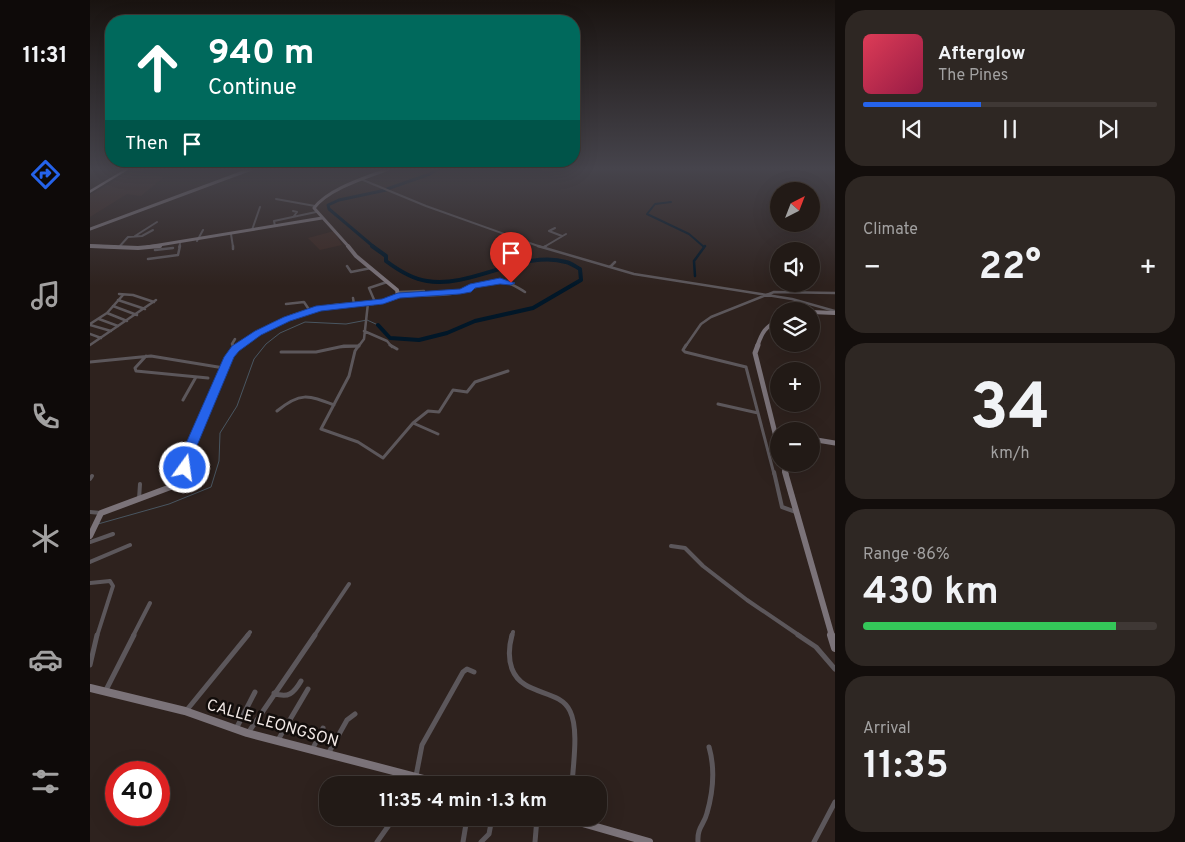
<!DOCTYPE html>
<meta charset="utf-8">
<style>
body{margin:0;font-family:Overpass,sans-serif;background:#2e2723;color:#f1f3f6;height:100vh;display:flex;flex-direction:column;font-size:19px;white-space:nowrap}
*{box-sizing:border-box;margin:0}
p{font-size:16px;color:#a2a1a1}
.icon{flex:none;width:28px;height:28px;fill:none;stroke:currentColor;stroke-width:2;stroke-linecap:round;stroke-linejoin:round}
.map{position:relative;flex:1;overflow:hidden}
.sheet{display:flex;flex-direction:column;gap:10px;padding:10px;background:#130e0c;width:350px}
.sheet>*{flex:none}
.guide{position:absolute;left:15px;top:15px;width:475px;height:152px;border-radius:20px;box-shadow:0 5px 20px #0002,0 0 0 1px #3f3835;background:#00695c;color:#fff;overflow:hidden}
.needle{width:32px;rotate:42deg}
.fabs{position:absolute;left:680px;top:182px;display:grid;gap:10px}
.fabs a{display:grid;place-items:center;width:50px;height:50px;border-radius:50%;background:#221a16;box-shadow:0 5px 20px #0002,0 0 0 1px #3f3835;font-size:25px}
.speed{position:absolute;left:15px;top:761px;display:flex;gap:10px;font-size:25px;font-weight:700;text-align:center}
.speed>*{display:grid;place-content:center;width:65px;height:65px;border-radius:50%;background:#221a16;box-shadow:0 5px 20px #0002,0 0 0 1px #3f3835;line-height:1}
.speed .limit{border:8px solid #d22;background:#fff;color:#111}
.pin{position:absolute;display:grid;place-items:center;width:42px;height:42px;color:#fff;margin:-51px -21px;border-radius:50% 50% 50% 0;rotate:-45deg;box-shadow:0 0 5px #0007}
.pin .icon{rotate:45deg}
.me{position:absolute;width:55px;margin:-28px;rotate:14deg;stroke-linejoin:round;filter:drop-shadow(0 0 4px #0008)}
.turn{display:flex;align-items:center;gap:18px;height:105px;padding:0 20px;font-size:22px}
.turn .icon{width:65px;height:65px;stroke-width:2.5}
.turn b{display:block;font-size:35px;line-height:42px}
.then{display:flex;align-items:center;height:48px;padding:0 20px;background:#0003;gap:10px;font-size:19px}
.big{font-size:38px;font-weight:700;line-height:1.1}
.sheet .card{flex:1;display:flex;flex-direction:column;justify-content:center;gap:8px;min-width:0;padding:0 18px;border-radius:20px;background:#2e2723}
.sheet .dial{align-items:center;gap:0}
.dial b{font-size:65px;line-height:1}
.song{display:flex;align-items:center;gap:15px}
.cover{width:60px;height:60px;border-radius:8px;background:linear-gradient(135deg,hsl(350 70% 55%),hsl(340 70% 35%))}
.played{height:5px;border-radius:2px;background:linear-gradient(90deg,#2563eb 40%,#3f3835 40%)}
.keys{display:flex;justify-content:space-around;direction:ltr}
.heat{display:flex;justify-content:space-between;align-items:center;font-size:28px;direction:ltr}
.charge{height:8px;border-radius:4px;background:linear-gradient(90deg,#34c759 86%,#3f3835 0)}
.trip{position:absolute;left:229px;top:776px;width:288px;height:50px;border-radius:20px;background:#221a16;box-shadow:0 5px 20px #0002,0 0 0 1px #3f3835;font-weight:700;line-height:50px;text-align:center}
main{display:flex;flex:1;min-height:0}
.menu{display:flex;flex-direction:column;width:90px;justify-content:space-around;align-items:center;background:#0e0a09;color:#a2a1a1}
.menu .icon{width:35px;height:35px}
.menu .active{color:#2563eb}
.menu b{font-size:22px;color:#f1f3f6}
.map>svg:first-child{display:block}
</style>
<main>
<nav class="menu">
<b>11:31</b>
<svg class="icon active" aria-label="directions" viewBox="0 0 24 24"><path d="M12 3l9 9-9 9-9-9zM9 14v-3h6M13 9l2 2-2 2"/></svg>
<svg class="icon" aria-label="music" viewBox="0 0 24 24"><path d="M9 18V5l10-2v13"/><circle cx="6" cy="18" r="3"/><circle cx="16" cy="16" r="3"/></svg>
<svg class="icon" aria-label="phone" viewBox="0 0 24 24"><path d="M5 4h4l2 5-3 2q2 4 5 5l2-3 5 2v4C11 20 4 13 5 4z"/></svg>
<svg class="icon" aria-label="climate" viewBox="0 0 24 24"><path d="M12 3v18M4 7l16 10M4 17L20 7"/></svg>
<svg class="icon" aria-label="car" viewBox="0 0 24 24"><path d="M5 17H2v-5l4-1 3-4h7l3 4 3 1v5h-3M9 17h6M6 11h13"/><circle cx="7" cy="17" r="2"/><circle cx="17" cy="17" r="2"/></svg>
<svg class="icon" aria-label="filters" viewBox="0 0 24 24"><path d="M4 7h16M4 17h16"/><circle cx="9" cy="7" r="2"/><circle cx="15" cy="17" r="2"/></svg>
</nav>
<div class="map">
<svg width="745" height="842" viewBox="0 0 745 842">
<rect width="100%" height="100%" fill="#2e221e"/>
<path fill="#3a2721" d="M42,171L74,177L51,196L37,194L0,217V195Z
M244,231L252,245L230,250L218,238Z"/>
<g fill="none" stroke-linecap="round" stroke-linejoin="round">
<path stroke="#495661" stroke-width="1" d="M8,524L79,504L121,487L129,461L130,433L147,406L164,359L176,344L190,333L215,322L256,324L277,320L288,325"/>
<path stroke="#011728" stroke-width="2" d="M581,202L565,204L557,214L599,234L614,247"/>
<path stroke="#011728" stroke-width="2.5" d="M605,276L604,261L615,246"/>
<path stroke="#011728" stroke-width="3" d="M297,189L340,174L349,168
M284,247L239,209L238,205L249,200L296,190"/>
<path stroke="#011728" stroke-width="4" d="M282,246L296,256V261C308,270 322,279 337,281C381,289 434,249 476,262C481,263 486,267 490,269L491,280L443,308L385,321L357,333L329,340L300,338L288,325"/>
<path stroke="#5c575b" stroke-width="2" d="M273,180L336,206L451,247
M186,199L225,206
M203,211L207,212L204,216
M185,226L184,221L226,212
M465,228L459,231L472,236
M162,230L170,207
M141,234L143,247
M45,236L67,222
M107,241L113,230
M29,247L38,237L52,236L63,230
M89,247L90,244
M454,247L476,234"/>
<path stroke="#5c575b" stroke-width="2.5" d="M143,246V249
M448,246L544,274L702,299L745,311
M454,247L456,246
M65,250L83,248
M58,259L88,255L90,246
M257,266L261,272L281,268
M520,267L525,262
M309,292L334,291
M29,294L43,295L64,302
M308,296C328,295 359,297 378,290C387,286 399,281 411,281C420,282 427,287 435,292
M263,298L264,304
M28,300L55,309
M285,302L279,288L297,282
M196,304L214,302L220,311
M23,306L47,315
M17,313L37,321
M9,319L28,326
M0,324L17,313L33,295
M0,325L21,331
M274,331L297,341L302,347
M0,334L11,338
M0,345L66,300
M144,347L142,344L145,339
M251,347L269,346
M268,347L274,339L278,303
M595,347L611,324L621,317L684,292L745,293"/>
<path stroke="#5c575b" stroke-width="3" d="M143,345L145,348
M269,345L265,351L259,376L231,429L268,442L293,458L323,423L348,434
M300,345L307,349
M596,345L593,350L595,352L656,367L684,474
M191,352H226L254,346H269
M56,356L45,368L46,371L118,378
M0,362L61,356L134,368
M93,400L106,377
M628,404L668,413
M187,411C210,392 218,395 244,405
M323,423L338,411L349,412L363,390L377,392L385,382L418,371
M83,448L79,462L96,460"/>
<path stroke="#5c575b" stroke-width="4" d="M684,472L692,507L706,512
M0,479L2,476
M49,499L50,484
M0,512L11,513
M0,542L23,534
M581,546L595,548L613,566L657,600L710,636
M0,562L40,545
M0,583L20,581L23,586L7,636
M43,636L60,603
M157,636L160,632
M224,636L259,584
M422,636L423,632"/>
<path stroke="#5c575b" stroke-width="5" d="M422,635C419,646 418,658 422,669C433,697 469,688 480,711C489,729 483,765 482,785
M708,635L726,647L745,669
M0,665L7,635
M15,692L44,635
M184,693C198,699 204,693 211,681
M96,711L158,635
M147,727L165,692
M158,733L225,635
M188,740L218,689
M222,750L233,728
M238,754L257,720L265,714
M326,776L332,745L373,672L377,669L384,672
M326,785L331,779
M287,842L304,818
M373,842L377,818
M391,842L399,834L402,818
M445,842L447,818
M608,842C607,827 614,825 617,813C623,792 625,768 619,747
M724,842L745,802"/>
<path stroke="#7b7379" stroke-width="3" d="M0,229L164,168
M0,246L26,247
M57,247L232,218
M259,247L224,208C239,188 278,177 301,168"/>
<path stroke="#7b7379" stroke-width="4" d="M0,246L48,248L70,246
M721,312L745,313
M148,347C175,325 209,311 243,306C265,303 288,307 308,296L307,290L266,256L258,246
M667,347C672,332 675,327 689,320"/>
<path stroke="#7b7379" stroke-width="5" d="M668,345L665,353L689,449
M721,439L745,443
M693,464L696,474
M94,474L100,448L139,357L150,345"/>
<path stroke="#7b7379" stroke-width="6" d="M695,472L742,636
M0,536L11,513L86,485L93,479L94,472"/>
<path stroke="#7b7379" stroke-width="8" d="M741,635L745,648
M0,688L95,711L157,733L357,785
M475,818L559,842"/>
<path fill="#a99ca5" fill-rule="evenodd" d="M37,168H41L0,193V190Z"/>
</g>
<linearGradient id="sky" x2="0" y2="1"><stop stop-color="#191310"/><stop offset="0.59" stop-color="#46444c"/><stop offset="1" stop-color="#46444c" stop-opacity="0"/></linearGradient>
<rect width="745" height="286" fill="url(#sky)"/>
<path fill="#2563eb" stroke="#184099" d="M410,278L425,283L421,285L410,284L385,288L381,292L370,294L310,298L293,304L231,311L200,321L171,335L149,351L144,357L106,448L100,471H91L89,468L94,448L134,357L142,346L165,331L194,317L226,306L292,299L308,293L370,289L380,284Z"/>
<g text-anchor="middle" stroke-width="5" stroke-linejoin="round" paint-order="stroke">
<g font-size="16" fill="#f2e9e6" stroke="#120d0b">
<text transform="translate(183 722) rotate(16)" y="6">CALLE LEONGSON</text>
</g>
</g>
</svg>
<div class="fabs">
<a><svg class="needle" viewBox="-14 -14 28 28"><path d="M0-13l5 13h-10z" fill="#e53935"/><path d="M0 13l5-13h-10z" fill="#a2a1a1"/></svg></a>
<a><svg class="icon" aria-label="sound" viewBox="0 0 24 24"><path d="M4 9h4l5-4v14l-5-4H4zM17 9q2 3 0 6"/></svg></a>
<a><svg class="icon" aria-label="layers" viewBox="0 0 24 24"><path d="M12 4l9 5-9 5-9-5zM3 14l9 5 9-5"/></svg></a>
<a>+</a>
<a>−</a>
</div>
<div class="speed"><div class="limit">40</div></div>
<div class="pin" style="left:421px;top:283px;background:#d93025"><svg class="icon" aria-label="arrive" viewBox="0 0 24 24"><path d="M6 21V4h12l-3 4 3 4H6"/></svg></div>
<svg class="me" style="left:95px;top:468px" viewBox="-20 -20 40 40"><circle r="17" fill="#2563eb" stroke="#fff" stroke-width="3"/><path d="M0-11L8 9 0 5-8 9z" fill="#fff"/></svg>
<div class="trip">11:35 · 4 min · 1.3 km</div>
<div class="guide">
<div class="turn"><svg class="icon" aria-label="ahead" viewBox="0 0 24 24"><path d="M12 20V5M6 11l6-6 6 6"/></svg><div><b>940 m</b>Continue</div></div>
<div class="then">Then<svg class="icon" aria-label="arrive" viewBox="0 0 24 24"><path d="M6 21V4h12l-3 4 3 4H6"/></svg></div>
</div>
</div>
<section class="sheet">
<div class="card">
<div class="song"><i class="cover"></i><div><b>Afterglow</b><p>The Pines</p></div></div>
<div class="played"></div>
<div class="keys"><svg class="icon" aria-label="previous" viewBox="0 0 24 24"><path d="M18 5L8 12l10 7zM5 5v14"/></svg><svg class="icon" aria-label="pause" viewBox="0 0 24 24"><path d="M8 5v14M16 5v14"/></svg><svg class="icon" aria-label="next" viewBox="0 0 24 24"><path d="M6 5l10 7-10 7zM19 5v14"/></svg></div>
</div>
<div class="card"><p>Climate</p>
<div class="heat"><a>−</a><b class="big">22°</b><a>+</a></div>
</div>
<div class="card dial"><b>34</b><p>km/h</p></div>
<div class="card"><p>Range · 86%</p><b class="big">430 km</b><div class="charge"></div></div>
<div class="card"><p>Arrival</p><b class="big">11:35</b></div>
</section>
</main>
